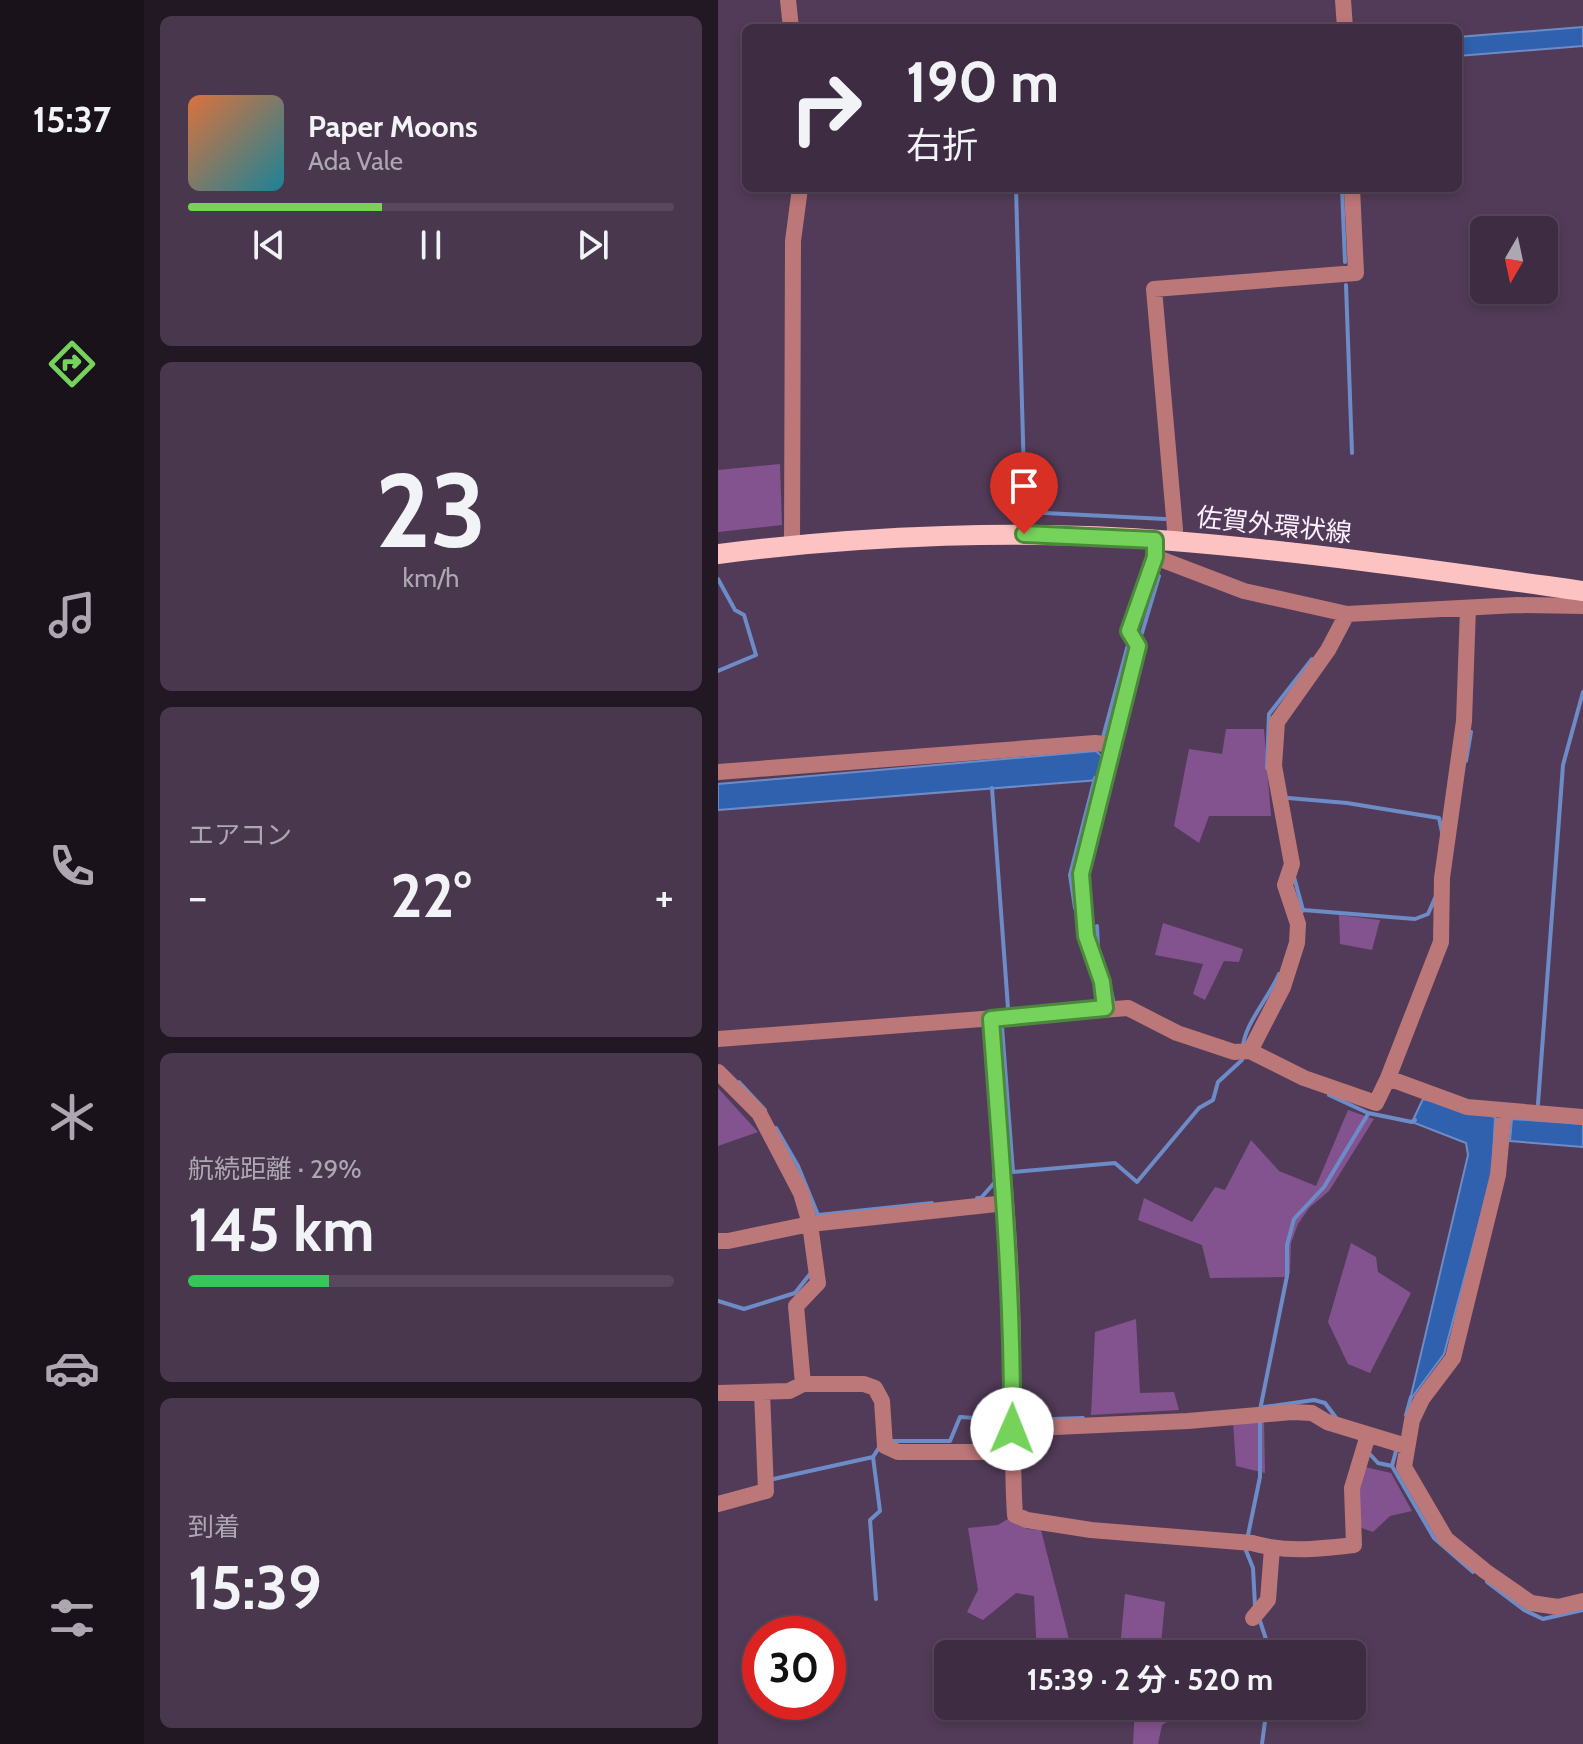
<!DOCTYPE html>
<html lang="ja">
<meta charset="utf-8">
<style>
body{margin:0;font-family:Cabin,"Noto Sans JP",sans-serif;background:#49384d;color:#f1f3f6;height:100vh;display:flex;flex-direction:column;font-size:30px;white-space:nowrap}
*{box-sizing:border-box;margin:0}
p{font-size:26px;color:#ada7b2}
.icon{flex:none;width:44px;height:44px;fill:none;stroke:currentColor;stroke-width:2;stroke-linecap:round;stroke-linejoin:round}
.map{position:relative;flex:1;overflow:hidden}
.drawer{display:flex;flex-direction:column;gap:16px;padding:16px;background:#221824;width:574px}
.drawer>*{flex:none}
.banner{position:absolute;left:24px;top:24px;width:720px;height:168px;border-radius:12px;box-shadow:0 4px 12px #0003,0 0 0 2px #57485b;background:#3e2c42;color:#f1f3f6;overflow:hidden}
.needle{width:52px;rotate:189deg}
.tools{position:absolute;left:752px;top:216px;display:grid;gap:16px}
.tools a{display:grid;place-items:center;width:88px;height:88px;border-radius:12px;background:#3e2c42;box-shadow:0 4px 12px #0003,0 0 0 2px #57485b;font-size:40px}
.speed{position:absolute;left:24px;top:1616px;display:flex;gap:16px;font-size:40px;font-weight:700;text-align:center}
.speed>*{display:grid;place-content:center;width:104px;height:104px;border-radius:50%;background:#3e2c42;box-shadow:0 4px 12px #0003,0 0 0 2px #57485b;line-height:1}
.speed .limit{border:12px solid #d22;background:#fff;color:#111}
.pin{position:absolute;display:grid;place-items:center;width:68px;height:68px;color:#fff;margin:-82px -34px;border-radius:50% 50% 50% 0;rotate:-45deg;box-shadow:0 0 8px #0007}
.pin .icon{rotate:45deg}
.me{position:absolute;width:88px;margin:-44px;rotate:1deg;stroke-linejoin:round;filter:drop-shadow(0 0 6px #0008)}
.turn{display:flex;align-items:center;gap:28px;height:168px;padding:0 32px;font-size:36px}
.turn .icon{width:104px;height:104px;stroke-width:2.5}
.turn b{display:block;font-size:56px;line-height:68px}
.big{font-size:60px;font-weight:700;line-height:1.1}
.drawer .widget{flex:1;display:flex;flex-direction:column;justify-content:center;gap:12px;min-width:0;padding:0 28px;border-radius:12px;background:#49384d}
.drawer .dial{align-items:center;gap:0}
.dial b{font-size:104px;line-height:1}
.song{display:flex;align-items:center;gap:24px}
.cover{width:96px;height:96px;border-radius:12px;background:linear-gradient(135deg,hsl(20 70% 55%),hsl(190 70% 35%))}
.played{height:8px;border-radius:4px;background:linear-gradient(90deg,#75d25b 40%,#57485b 40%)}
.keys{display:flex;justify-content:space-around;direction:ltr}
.heat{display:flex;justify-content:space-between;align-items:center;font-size:44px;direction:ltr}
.charge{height:12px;border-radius:6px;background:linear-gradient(90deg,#34c759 29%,#57485b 0)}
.trip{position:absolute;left:216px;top:1640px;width:432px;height:80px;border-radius:12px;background:#3e2c42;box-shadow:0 4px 12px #0003,0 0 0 2px #57485b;font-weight:700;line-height:80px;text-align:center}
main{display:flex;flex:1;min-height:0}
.dock{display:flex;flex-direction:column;width:144px;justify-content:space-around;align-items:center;background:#19121a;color:#ada7b2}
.dock .icon{width:56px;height:56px}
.dock .current{color:#75d25b}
.dock b{font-size:36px;color:#f1f3f6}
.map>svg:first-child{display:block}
</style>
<main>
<nav class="dock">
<b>15:37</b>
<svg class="icon current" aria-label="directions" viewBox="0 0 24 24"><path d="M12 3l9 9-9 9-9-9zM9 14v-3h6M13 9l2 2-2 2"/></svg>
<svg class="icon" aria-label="music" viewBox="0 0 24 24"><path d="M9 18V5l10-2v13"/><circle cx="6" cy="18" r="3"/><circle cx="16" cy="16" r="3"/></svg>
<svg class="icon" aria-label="phone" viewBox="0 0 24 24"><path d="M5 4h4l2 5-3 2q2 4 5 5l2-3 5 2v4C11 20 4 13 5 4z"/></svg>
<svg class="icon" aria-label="climate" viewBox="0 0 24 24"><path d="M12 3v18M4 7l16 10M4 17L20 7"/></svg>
<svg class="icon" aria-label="car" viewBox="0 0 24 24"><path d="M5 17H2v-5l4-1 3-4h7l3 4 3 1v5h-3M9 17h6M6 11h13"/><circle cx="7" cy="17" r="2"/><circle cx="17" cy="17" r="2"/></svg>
<svg class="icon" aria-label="filters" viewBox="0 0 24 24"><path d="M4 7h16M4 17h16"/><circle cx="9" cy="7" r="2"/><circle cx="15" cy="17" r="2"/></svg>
</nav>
<section class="drawer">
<div class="widget">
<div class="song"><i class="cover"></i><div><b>Paper Moons</b><p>Ada Vale</p></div></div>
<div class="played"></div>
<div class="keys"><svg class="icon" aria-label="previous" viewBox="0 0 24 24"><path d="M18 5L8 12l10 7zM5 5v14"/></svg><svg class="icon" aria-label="pause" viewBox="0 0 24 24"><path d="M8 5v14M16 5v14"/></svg><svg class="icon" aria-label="next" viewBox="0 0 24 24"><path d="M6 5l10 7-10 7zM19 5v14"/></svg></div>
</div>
<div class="widget dial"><b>23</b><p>km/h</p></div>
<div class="widget"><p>エアコン</p>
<div class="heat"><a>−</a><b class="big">22°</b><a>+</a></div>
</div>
<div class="widget"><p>航続距離 · 29%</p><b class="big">145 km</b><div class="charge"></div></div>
<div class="widget"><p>到着</p><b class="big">15:39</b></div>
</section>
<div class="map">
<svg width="865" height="1744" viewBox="0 0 865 1744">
<rect width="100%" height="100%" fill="#523b58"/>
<path fill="#83538f" d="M62,464L64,525L0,532V470Z
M508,729H546L553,816H491L481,843L456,826L471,749L504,754Z
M621,915L662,920L654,950L622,944Z
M445,923L525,949L521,962L506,961L487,1000L475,994L485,964L437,955Z
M0,1088L40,1132L0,1146Z
M630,1110L656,1119L611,1191L591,1208L580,1224L573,1243L572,1274L566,1277L492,1278L484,1245L420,1220L426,1198L474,1222L497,1187L507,1190L533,1140L561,1171L598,1186Z
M633,1243L658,1257L660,1272L693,1293L652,1373L630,1364L610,1322Z
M418,1319L422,1393L456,1392L461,1410L373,1415L377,1332Z
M546,1419L547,1473L518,1466L515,1422Z
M647,1467L673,1473L694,1511L672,1516L655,1532L638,1526V1487Z
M293,1517L309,1529L323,1530L354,1651L402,1648L407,1594L447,1602L442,1654H319L316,1596L298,1593L265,1620L249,1612L260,1590L250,1528L280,1525Z
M417,1706H470V1709L444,1725L440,1744H415Z"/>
<path fill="#3061af" stroke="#6d8cc7" stroke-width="2" d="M865,27V46L740,56V37Z
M378,751L386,758L381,780L0,810V784Z
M705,1099L777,1117L774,1175L726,1354L692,1400L750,1155L748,1143L694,1122Z
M794,1119L865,1124V1147L792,1141Z"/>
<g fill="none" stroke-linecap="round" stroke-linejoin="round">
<path stroke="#6d8cc7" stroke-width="4" d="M298,188L307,512L447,519
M624,188L627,262
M628,285L634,453
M0,579L17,610L26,615L38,655L0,671
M418,636L424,633L441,576
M384,741L411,641
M748,761L753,732
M549,768L551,714L594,659
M274,788L290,1008
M570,798L629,803L721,818L724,832
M576,877L585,910L582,914
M357,908L352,875L377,778
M585,910L697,919L710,914L717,898
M379,926L380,948
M392,986L395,1000
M284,1027L295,1172L397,1163L419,1182L481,1108L495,1100L500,1082L524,1060V1057
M525,1048C525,1026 552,996 561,974
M21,1082L47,1110
M611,1095L650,1113L694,1122L697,1120
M820,1104L845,765L865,692
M58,1128L80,1166L100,1215L214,1203
M259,1198H263L277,1182L276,1174
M0,1301L26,1309L77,1293L92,1274
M546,1407L596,1400L607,1403L619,1419
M542,1410L569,1276V1245L576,1219L606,1187L650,1114
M688,1415L693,1397
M305,1420L365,1418
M171,1441H232L242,1417L287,1420
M679,1447L674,1466L716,1538L755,1572
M649,1451L660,1463L674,1466
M155,1457L162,1511L152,1520L158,1599
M51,1480L155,1457L162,1446
M529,1540L542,1477V1418
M527,1548L535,1568L537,1606
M769,1582L806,1610L825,1619L865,1610
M541,1618L553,1654
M544,1744L549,1706"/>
<path stroke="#bc7778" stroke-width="16" d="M70,0L73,28
M625,0L627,28
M455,541L457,529L436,289L638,273L634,188
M74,544L75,241L82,188
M437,557L526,591L629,614L799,605L865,606
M0,772L377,743L395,745
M387,1008L384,982L368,936L363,874L420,646L411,631L437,557V540
M273,1019C281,1125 293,1231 295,1337C296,1397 293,1455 297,1515L309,1520L373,1530L534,1543C569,1553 601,1549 636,1545L634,1488L650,1435
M0,1039L410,1008L459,1033L516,1052L532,1051L586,1078L658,1103L670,1078L723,942L724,878L746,721L750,608
M532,1051L565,987L579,943L580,924L567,885L574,864L556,766L559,722L610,650L629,614
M0,1072L41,1113L83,1193L92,1224L100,1283L78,1306L85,1384
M670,1078L749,1107L865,1117
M786,1111L780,1175L735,1358L704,1399L694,1420L686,1467L728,1539L767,1571L813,1603L840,1607L865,1601
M0,1241H10L92,1224L288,1203
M0,1393L71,1391L85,1384H146L157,1388L164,1401L167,1446L180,1452H293
M294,1429L470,1421L574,1412L594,1413L609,1422L688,1446
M0,1504L48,1491L44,1392
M535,1618L550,1600L554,1548"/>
<path stroke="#fcc3c2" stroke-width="20" d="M0,554C146,535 307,529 455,541C592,552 729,572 865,591"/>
</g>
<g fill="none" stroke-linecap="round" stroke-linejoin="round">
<g stroke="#4c883b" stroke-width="20">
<path id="route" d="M294,1429C295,1292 283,1156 273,1019L387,1008L384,982L368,936L363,874L420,646L411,631L437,557V540L306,534"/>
</g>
<use href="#route" stroke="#75d25b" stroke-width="14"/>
</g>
<g text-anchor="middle" stroke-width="8" stroke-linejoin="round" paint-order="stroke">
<g font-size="26" fill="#fcf0ff" stroke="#523b58">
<text transform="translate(556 525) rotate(6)" y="9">佐賀外環状線</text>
</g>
</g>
</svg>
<div class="tools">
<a><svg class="needle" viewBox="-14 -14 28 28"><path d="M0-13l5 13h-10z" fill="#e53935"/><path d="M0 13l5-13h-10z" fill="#ada7b2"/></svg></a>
</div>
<div class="speed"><div class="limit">30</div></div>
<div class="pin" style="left:306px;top:534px;background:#d93025"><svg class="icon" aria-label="arrive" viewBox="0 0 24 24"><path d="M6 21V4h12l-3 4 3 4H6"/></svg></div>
<svg class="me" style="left:294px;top:1429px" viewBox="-20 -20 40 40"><circle r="19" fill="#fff"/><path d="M0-13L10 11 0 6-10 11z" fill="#75d25b"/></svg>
<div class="trip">15:39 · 2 分 · 520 m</div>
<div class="banner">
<div class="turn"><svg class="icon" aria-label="right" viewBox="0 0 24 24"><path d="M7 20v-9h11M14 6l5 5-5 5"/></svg><div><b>190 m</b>右折</div></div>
</div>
</div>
</main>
